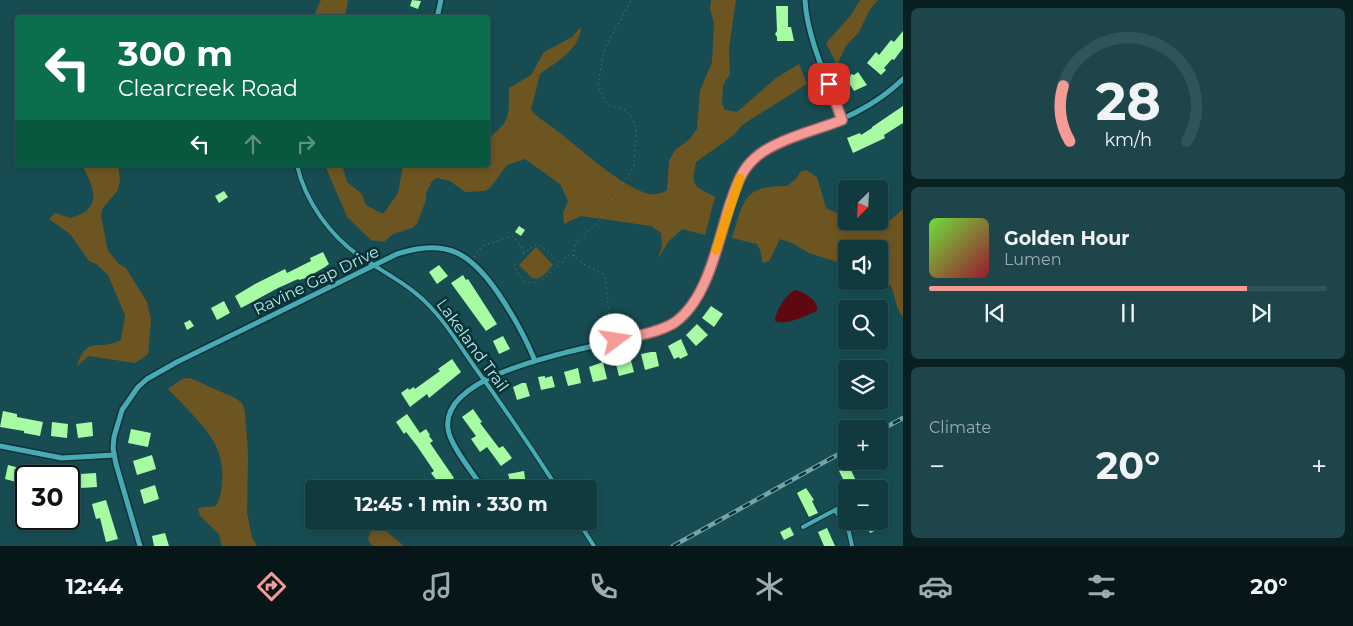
<!DOCTYPE html>
<meta charset="utf-8">
<style>
body{margin:0;font-family:Montserrat,sans-serif;background:#1e4549;color:#f1f3f6;height:100vh;display:flex;flex-direction:column;font-size:19px;white-space:nowrap}
*{box-sizing:border-box;margin:0}
p{font-size:16px;color:#9cadb0}
.icon{flex:none;width:28px;height:28px;fill:none;stroke:currentColor;stroke-width:2;stroke-linecap:round;stroke-linejoin:round}
.map{position:relative;flex:1;overflow:hidden}
.side{display:flex;flex-direction:column;gap:8px;padding:8px;background:#092022;width:450px}
.side>*{flex:none}
.hud{position:absolute;left:15px;top:15px;width:475px;height:152px;border-radius:5px;box-shadow:0 2px 8px #0003,0 0 0 1px #305458;background:#0b6e4f;color:#fff;overflow:hidden}
.needle{width:32px;rotate:204deg}
.fabs{position:absolute;left:838px;top:180px;display:grid;gap:10px}
.fabs a{display:grid;place-items:center;width:50px;height:50px;border-radius:5px;background:#113a3e;box-shadow:0 2px 8px #0003,0 0 0 1px #305458;font-size:25px}
.speed{position:absolute;left:15px;top:465px;display:flex;gap:10px;font-size:25px;font-weight:700;text-align:center}
.speed>*{display:grid;place-content:center;width:65px;height:65px;border-radius:50%;background:#113a3e;box-shadow:0 2px 8px #0003,0 0 0 1px #305458;line-height:1}
.speed .limit{border:2px solid #111;border-radius:8px;background:#fff;color:#111}
.pin{position:absolute;display:grid;place-items:center;width:42px;height:42px;color:#fff;margin:-21px;border-radius:10px;box-shadow:0 2px 8px #0006}
.me{position:absolute;width:55px;margin:-28px;rotate:76deg;stroke-linejoin:round;filter:drop-shadow(0 0 4px #0008)}
.turn{display:flex;align-items:center;gap:18px;height:105px;padding:0 20px;font-size:22px}
.turn .icon{width:65px;height:65px;stroke-width:2.5}
.turn b{display:block;font-size:35px;line-height:42px}
.lanes{display:flex;align-items:center;height:48px;padding:0 20px;background:#0003;justify-content:center;gap:25px;direction:ltr}
.lanes .off{opacity:.35}
.big{font-size:38px;font-weight:700;line-height:1.1}
.side .tile{flex:1;display:flex;flex-direction:column;justify-content:center;gap:8px;min-width:0;padding:0 18px;border-radius:8px;background:#1e4549}
.side .dial{align-items:center;gap:0}
.dial svg{height:130px;overflow:visible;fill:none;stroke:#305458;stroke-width:7;stroke-linecap:round;text-anchor:middle}
.dial text{fill:#f1f3f6;stroke:none}
.song{display:flex;align-items:center;gap:15px}
.cover{width:60px;height:60px;border-radius:8px;background:linear-gradient(135deg,hsl(100 70% 55%),hsl(350 70% 35%))}
.played{height:5px;border-radius:2px;background:linear-gradient(90deg,#f59b96 80%,#305458 80%)}
.keys{display:flex;justify-content:space-around;direction:ltr}
.heat{display:flex;justify-content:space-between;align-items:center;font-size:28px;direction:ltr}
.trip{position:absolute;left:305px;top:480px;width:292px;height:50px;border-radius:5px;background:#113a3e;box-shadow:0 2px 8px #0003,0 0 0 1px #305458;font-weight:700;line-height:50px;text-align:center}
.dock{display:flex;height:80px;justify-content:space-around;align-items:center;background:#071719;color:#9cadb0}
.dock .icon{width:35px;height:35px}
.dock .active{color:#f59b96}
.dock b{font-size:22px;color:#f1f3f6}
main{display:flex;flex:1;min-height:0}
.map>svg:first-child{display:block}
</style>
<main>
<div class="map">
<svg width="903" height="546" viewBox="0 0 903 546">
<rect width="100%" height="100%" fill="#174d52"/>
<path fill="#6d5522" d="M321,0H348L345,17H313Z
M711,0H736L729,48L730,74L723,85L722,104L725,110L737,112L776,78L799,64L807,84L742,125L734,135L696,162C691,188 693,185 715,197L705,235L682,229L668,242L658,259L662,246L661,233L651,226L581,216L564,224L563,213L568,201L560,184L525,159L507,165L490,188L484,191L465,192L450,181L437,178L432,181L426,193V200L417,224L412,228L393,234L384,242L371,240L347,217L325,165H342L347,182L362,194L366,205L383,214L398,193L403,165H488V139C511,120 509,117 509,88L531,75L544,52L572,37L581,27C580,50 556,62 540,74L531,110C538,118 544,121 552,127C578,146 619,186 649,194C655,195 662,194 667,190L669,161L675,150L690,139L697,129L700,91L712,62L714,24L710,8Z
M860,0H878L870,9L859,32L846,46L837,65L826,43L851,15Z
M82,165H118L120,181L118,190L102,209L101,217L108,251L119,264L126,268L147,302L151,319L148,354L135,363L89,356L77,366C87,334 98,352 121,340L125,315L108,275L96,264L89,261L70,234L49,219L55,213L71,218C75,216 81,215 85,212C102,199 89,179 82,165Z
M806,170L817,177L826,208L846,217V221C856,221 862,225 871,227C883,229 895,216 903,209V317C891,303 899,285 879,277V249H846V265L809,253L792,243L780,239L769,261L763,263L760,250L757,244L732,238C744,201 742,186 787,186L797,178L800,172Z
M536,247L553,265L545,274L537,279L532,278L519,265Z
M190,378L235,398L242,403L245,412L248,454L247,513L252,537L257,546H222L219,534L200,516L198,508L216,506C226,488 224,456 212,439C201,421 182,404 168,389L182,379Z
M375,521H381L386,531L404,546H372L368,539Z"/>
<path fill="#5e0911" d="M795,290C804,292 819,300 817,311C805,316 786,326 775,321C775,312 786,294 795,290Z"/>
<path fill="#a7fca3" d="M412,0L421,1L418,9L410,6Z
M776,6H788V27H791L794,41H777V37L775,34L777,31Z
M903,31V48L894,60L892,59L884,68L886,70L881,75L867,63L876,52L879,55L891,40L894,42Z
M858,72L867,85L854,91L847,80L850,77L851,74L854,75Z
M903,106V123L884,135L885,138L853,153L847,138L860,133L861,135L872,128V127Z
M224,191L228,197L219,203L215,196Z
M519,226L525,230L521,236L515,232Z
M323,252L329,264L325,267L306,278L299,280L298,279L278,288L241,308L235,296L255,284L285,269L287,273L311,261L310,258Z
M439,265L448,276L437,284L429,272Z
M463,275L466,280L468,279L497,324L486,331L451,283Z
M224,301L230,313L217,320L211,308Z
M711,306L723,314L714,327L702,318Z
M190,320L194,326L187,330L184,323Z
M697,324L708,335L696,346L686,335Z
M503,336L510,349L499,354L493,341Z
M681,339L688,355L680,359L679,357L674,359L668,346Z
M651,352H656L659,366L645,370L641,354Z
M630,357L634,372L619,376L615,360Z
M452,359L461,372L429,398L427,394L410,407L401,393L408,388L409,390L414,387L415,389L440,371L438,369Z
M603,362L607,379L593,382L589,367Z
M578,368L581,383L568,386L564,372Z
M545,376V378L552,376L555,387L541,390L538,377Z
M522,383H526L530,396L517,400L513,387Z
M473,409L482,422L480,423L499,448L503,446L512,458L501,466L487,447L480,452L471,439L476,436L462,417Z
M3,411L17,414V417L43,422L40,436L24,433V431L0,427Z
M407,414L420,433L426,429L430,435L429,436L433,441L430,443L454,478L447,483L451,489H443L431,473L434,471L417,446L406,432L404,434L396,422Z
M52,422L68,424L67,438L51,436Z
M92,422L93,436L78,438L76,424Z
M131,429L151,433L148,447L128,443Z
M152,455L156,469L137,475L133,461Z
M8,465L43,474V476H22L20,483L5,479Z
M849,466L860,489H848L839,471Z
M524,471L526,485L512,488L508,474Z
M96,473L97,487L81,488L80,474Z
M155,485L159,499L144,504L140,490Z
M806,488L814,500L812,501L818,513L809,517L797,493Z
M106,500L118,539L106,542L100,518L96,519L92,504Z
M864,521H876L879,529L870,533Z
M790,527L794,535L784,540L780,532Z
M827,528L835,546H824L818,532Z
M165,533L169,546H154L152,536Z"/>
<g fill="none" stroke-linecap="round" stroke-linejoin="round">
<g stroke="#113133" stroke-width="6">
<path id="lane" d="M297,165C305,201 330,236 361,257C386,274 414,287 434,311C449,327 461,348 474,366C503,406 531,447 558,489
M835,510L846,504
M578,521L594,546
M803,527L835,510L849,532L852,546"/>
</g>
<g stroke="#113133" stroke-width="8">
<path id="street" d="M805,0C807,39 829,83 842,120
M437,18L441,0
M0,446L62,458L114,455
M482,487C473,473 450,445 448,429C439,363 622,346 664,327C675,323 684,316 691,307C701,296 706,280 710,266C717,247 723,228 729,209C734,194 737,179 746,167C752,160 759,155 766,150C815,127 862,119 903,79
M140,546L116,464L113,448L114,437L122,410L138,387L147,379L177,362L397,254C446,238 470,252 498,293C513,315 525,336 535,361"/>
</g>
<path stroke="#53868b" stroke-width="1" stroke-dasharray="1 4" stroke-linecap="butt" d="M524,253L514,265L516,271L525,282L538,283L560,264
M574,256V248L577,242L598,222L634,166L636,129L632,117L625,110L610,106L605,101L598,86L604,50L631,0
M474,257L482,246L512,236L518,241L524,253L537,244L545,249L561,264L567,256L570,254C576,256 578,261 583,264C591,269 599,270 605,277L609,312L614,335"/>
<use href="#lane" stroke="#46abb4" stroke-width="4"/>
<use href="#street" stroke="#46abb4" stroke-width="5"/>
<g stroke="#75a5aa" stroke-width="4.5">
<path id="rail" d="M879,431L903,418
M673,546L846,450"/>
</g>
<use href="#rail" stroke="#043235" stroke-width="2.5" stroke-dasharray="8" stroke-linecap="butt"/>
</g>
<g fill="none" stroke-linecap="round" stroke-linejoin="round">
<g stroke="#9f6562" stroke-width="12">
<path id="route" d="M616,340C635,336 657,333 674,323C708,300 718,241 730,204C736,187 741,170 755,158C774,140 817,130 842,120L829,84"/>
</g>
<use href="#route" stroke="#f59b96" stroke-width="9"/>
<path stroke="#f59e0b" stroke-width="9" d="M716,250L740,178"/>
</g>
<g text-anchor="middle" stroke-width="5" stroke-linejoin="round" paint-order="stroke">
<g font-size="16" fill="#b9e6ea" stroke="#043235">
<text transform="translate(316 280) rotate(-26)" y="6">Ravine Gap Drive</text>
<text transform="translate(473 345) rotate(54)" y="6">Lakeland Trail</text>
</g>
</g>
</svg>
<div class="fabs">
<a><svg class="needle" viewBox="-14 -14 28 28"><path d="M0-13l5 13h-10z" fill="#e53935"/><path d="M0 13l5-13h-10z" fill="#9cadb0"/></svg></a>
<a><svg class="icon" aria-label="sound" viewBox="0 0 24 24"><path d="M4 9h4l5-4v14l-5-4H4zM17 9q2 3 0 6"/></svg></a>
<a><svg class="icon" aria-label="search" viewBox="0 0 24 24"><circle cx="10" cy="10" r="6"/><path d="M15 15l6 6"/></svg></a>
<a><svg class="icon" aria-label="layers" viewBox="0 0 24 24"><path d="M12 4l9 5-9 5-9-5zM3 14l9 5 9-5"/></svg></a>
<a>+</a>
<a>−</a>
</div>
<div class="speed"><div class="limit">30</div></div>
<div class="pin" style="left:829px;top:84px;background:#d93025"><svg class="icon" aria-label="arrive" viewBox="0 0 24 24"><path d="M6 21V4h12l-3 4 3 4H6"/></svg></div>
<svg class="me" style="left:616px;top:340px" viewBox="-20 -20 40 40"><circle r="19" fill="#fff"/><path d="M0-13L10 11 0 6-10 11z" fill="#f59b96"/></svg>
<div class="trip">12:45 · 1 min · 330 m</div>
<div class="hud">
<div class="turn"><svg class="icon" aria-label="left" viewBox="0 0 24 24"><path d="M17 20v-9H6M10 6l-5 5 5 5"/></svg><div><b>300 m</b>Clearcreek Road</div></div>
<div class="lanes"><svg class="icon" aria-label="left" viewBox="0 0 24 24"><path d="M17 20v-9H6M10 6l-5 5 5 5"/></svg><svg class="icon off" aria-label="ahead" viewBox="0 0 24 24"><path d="M12 20V5M6 11l6-6 6 6"/></svg><svg class="icon off" aria-label="right" viewBox="0 0 24 24"><path d="M7 20v-9h11M14 6l5 5-5 5"/></svg></div>
</div>
</div>
<section class="side">
<div class="tile dial"><svg viewBox="0 0 100 80">
<path d="M14 69A42 42 0 1 1 86 69"/>
<path d="M14 69A42 42 0 0 1 10 35" stroke="#f59b96"/>
<text x="50" y="56" font-size="32" font-weight="700">28</text>
<text x="50" y="72" font-size="11">km/h</text>
</svg></div>
<div class="tile">
<div class="song"><i class="cover"></i><div><b>Golden Hour</b><p>Lumen</p></div></div>
<div class="played"></div>
<div class="keys"><svg class="icon" aria-label="previous" viewBox="0 0 24 24"><path d="M18 5L8 12l10 7zM5 5v14"/></svg><svg class="icon" aria-label="pause" viewBox="0 0 24 24"><path d="M8 5v14M16 5v14"/></svg><svg class="icon" aria-label="next" viewBox="0 0 24 24"><path d="M6 5l10 7-10 7zM19 5v14"/></svg></div>
</div>
<div class="tile"><p>Climate</p>
<div class="heat"><a>−</a><b class="big">20°</b><a>+</a></div>
</div>
</section>
</main>
<nav class="dock">
<b>12:44</b>
<svg class="icon active" aria-label="directions" viewBox="0 0 24 24"><path d="M12 3l9 9-9 9-9-9zM9 14v-3h6M13 9l2 2-2 2"/></svg>
<svg class="icon" aria-label="music" viewBox="0 0 24 24"><path d="M9 18V5l10-2v13"/><circle cx="6" cy="18" r="3"/><circle cx="16" cy="16" r="3"/></svg>
<svg class="icon" aria-label="phone" viewBox="0 0 24 24"><path d="M5 4h4l2 5-3 2q2 4 5 5l2-3 5 2v4C11 20 4 13 5 4z"/></svg>
<svg class="icon" aria-label="climate" viewBox="0 0 24 24"><path d="M12 3v18M4 7l16 10M4 17L20 7"/></svg>
<svg class="icon" aria-label="car" viewBox="0 0 24 24"><path d="M5 17H2v-5l4-1 3-4h7l3 4 3 1v5h-3M9 17h6M6 11h13"/><circle cx="7" cy="17" r="2"/><circle cx="17" cy="17" r="2"/></svg>
<svg class="icon" aria-label="filters" viewBox="0 0 24 24"><path d="M4 7h16M4 17h16"/><circle cx="9" cy="7" r="2"/><circle cx="15" cy="17" r="2"/></svg>
<b>20°</b>
</nav>
